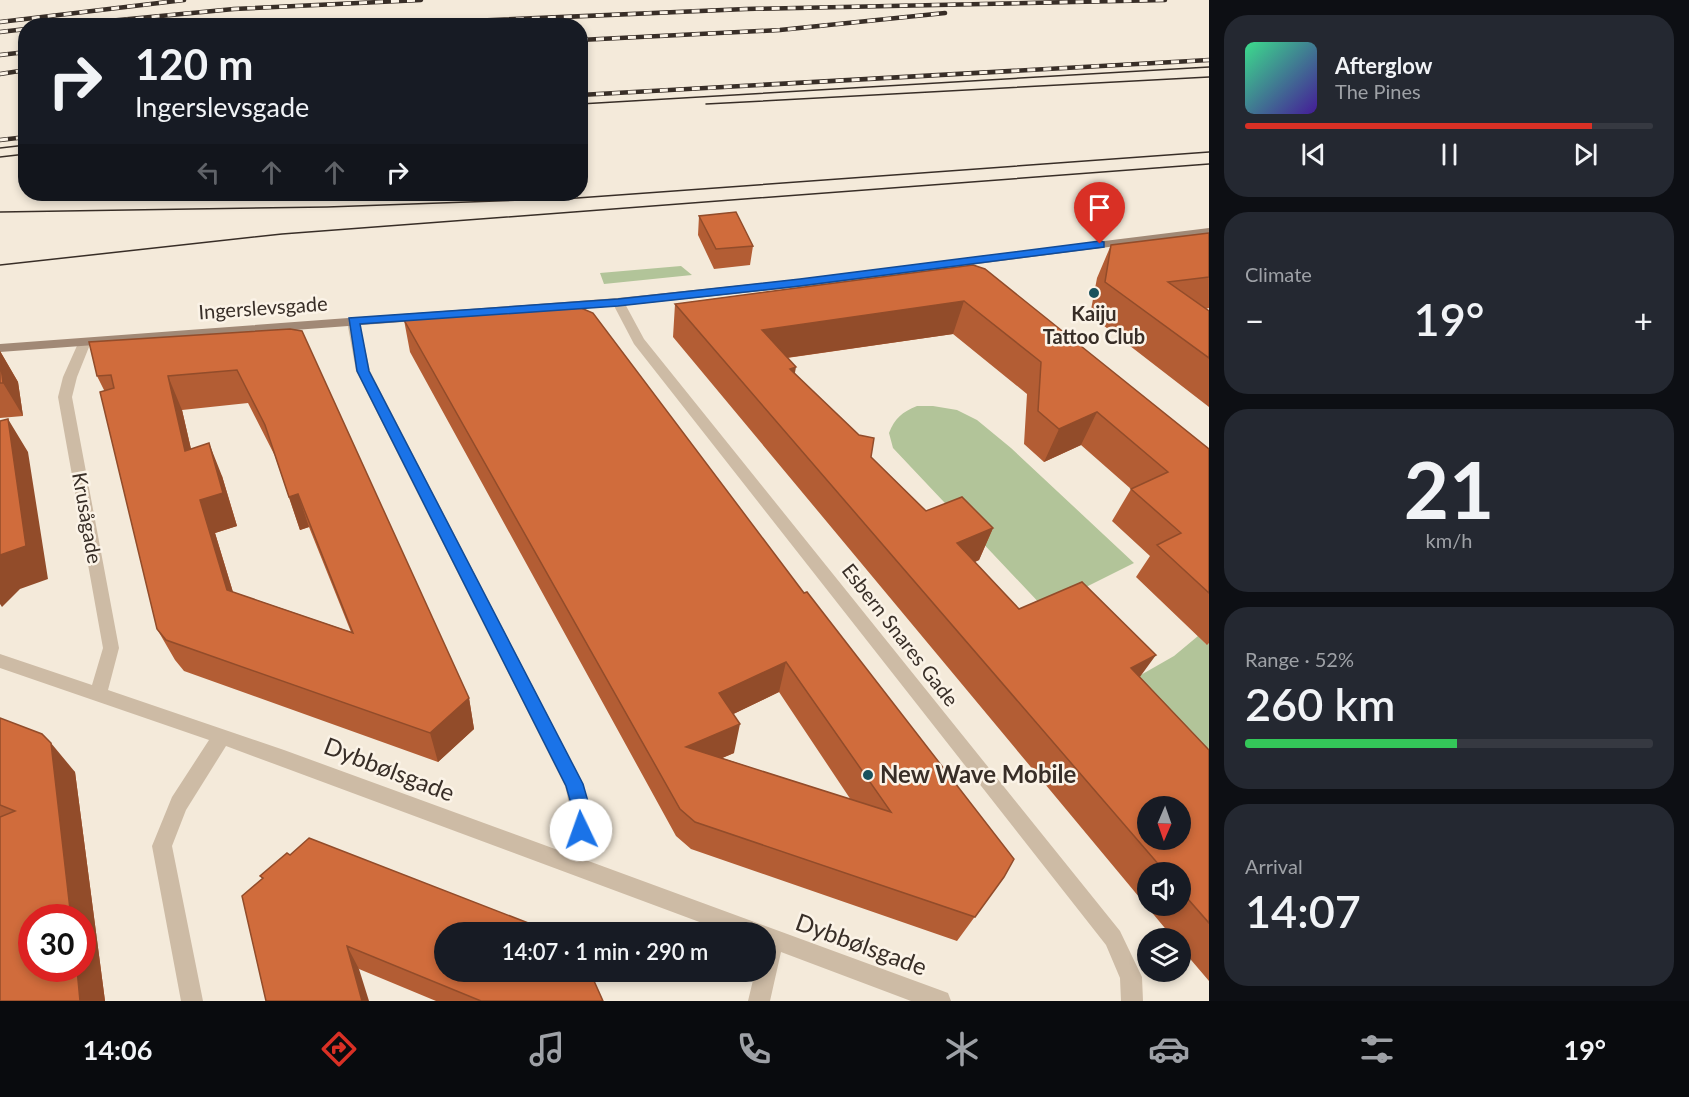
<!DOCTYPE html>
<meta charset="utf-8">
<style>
body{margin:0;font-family:Lato,sans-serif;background:#242831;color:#f1f3f6;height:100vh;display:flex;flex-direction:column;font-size:22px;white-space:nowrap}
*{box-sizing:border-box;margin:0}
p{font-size:20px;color:#9ea1a6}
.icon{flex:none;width:33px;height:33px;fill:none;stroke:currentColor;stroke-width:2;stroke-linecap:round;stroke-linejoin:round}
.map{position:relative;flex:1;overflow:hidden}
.details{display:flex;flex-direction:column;gap:15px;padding:15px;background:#0d0f14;width:480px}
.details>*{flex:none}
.top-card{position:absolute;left:18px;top:18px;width:570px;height:183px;border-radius:24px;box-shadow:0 3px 9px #0003;background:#171b24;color:#f1f3f6;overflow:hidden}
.needle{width:39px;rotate:182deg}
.tools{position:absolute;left:1137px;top:796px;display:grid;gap:12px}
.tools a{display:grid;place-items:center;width:54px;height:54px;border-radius:50%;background:#171b24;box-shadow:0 3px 9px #0003;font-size:30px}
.speed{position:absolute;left:18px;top:904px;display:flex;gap:12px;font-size:30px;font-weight:700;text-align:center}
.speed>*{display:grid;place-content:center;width:78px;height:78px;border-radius:50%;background:#171b24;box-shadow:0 3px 9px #0003;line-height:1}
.speed .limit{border:9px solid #d22;background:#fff;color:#111}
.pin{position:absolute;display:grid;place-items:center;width:51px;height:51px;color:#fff;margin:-62px -26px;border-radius:50% 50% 50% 0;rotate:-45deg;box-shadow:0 0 6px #0007}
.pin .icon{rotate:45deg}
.me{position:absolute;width:66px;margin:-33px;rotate:357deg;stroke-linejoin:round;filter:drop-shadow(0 0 4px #0008)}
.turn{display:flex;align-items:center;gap:21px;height:126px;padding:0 18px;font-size:27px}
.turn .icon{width:78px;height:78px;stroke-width:2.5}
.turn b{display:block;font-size:42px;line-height:51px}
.lanes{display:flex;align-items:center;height:57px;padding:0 18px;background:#0003;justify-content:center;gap:30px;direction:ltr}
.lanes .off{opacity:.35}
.big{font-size:45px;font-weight:600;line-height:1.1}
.details .widget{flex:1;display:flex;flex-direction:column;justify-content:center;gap:9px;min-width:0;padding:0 21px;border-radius:24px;background:#242831}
.details .dial{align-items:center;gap:0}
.dial b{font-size:78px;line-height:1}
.song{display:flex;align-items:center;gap:18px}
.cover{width:72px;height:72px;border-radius:9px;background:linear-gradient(135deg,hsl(150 70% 55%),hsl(260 70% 35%))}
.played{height:6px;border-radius:3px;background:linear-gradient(90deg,#d93025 85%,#363941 85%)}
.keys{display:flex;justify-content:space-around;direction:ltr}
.heat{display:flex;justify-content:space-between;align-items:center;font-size:33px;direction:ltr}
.charge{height:9px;border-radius:4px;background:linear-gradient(90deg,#34c759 52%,#363941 0)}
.trip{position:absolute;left:434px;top:922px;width:342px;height:60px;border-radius:30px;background:#171b24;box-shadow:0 3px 9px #0003;font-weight:600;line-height:60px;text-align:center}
.tab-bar{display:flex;height:96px;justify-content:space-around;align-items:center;background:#090b0e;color:#9ea1a6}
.tab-bar .icon{width:42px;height:42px}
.tab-bar .on{color:#d93025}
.tab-bar b{font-size:27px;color:#f1f3f6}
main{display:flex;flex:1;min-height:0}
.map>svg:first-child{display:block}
</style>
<main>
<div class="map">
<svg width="1209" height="1001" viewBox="0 0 1209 1001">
<rect width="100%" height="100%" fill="#f4eada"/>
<path fill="#b2c499" d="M681,266L692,275L604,284L600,273Z
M917,406H933L957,410L977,420L1011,448L1134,563L1044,608L893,448L889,433C895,418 902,412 917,406Z
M1198,636L1206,644L1209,643V780L1141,690L1139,676L1174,656Z"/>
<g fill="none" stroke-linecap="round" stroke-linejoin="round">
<path fill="#cdbba5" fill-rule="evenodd" d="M618,298L624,302L644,339L1120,931L1142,977L1143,1001H1121L1120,978L1106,945L634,344L612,302Z
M353,317L359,321L370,371L583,784L591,825L583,859L940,990L948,993L951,1001H911L781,952L770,1001H748L755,972H765V933H729L226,746L186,810L172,846L203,1001H181L152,846L172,797L209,740L0,668V654L92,685L103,648L58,397L63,377L80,339H90L91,342L77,377L72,397L119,648L108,690L284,750L566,853C573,829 571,809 565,786L356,371L347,321Z"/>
<path fill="#a18976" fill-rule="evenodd" d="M1209,228V234L800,287L618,306L0,352V344L618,298L800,279Z"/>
<path stroke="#382e27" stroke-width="1.5" d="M580,104L1209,67
M706,104L1209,77
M0,148L26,145
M0,157L26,154
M0,212L327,207L577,198L1209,152
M0,265L282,234L1209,164"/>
<g stroke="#382e27" stroke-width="4.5">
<path id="rail" d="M0,22L184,0
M56,26L234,9L421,0
M356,26L746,9L1165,0
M0,32L26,29
M580,40L780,30L945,13
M0,55L26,52
M0,74L26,70
M580,95L1209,60
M0,140L26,137"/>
</g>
<use href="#rail" stroke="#fbf3e7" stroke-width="3" stroke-dasharray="8" stroke-linecap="butt"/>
</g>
<path fill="#b35d34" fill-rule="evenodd" d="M699,216L753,246L750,265L714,269L698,235Z
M1209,233V308L1205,309L1209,311V407L1090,315L1097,278L1111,245Z
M973,265L1209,449V643L1207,645L1136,577L1150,556L1112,521L1131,489L1081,445L1044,462L1024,444L1027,394L953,334L787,358L794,374L871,457L926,511L993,528L979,560L975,562L1019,609L1140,677L1209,750V981L1180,947V939H1174L673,337L675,304ZM1148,873H1180V906H1148Z
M581,308L1004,877L957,941L691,849L676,836L410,352L404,320ZM779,692L851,800L722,758L734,753L733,714Z
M290,329L469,698L474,729L438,762L184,671L175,660L157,629L104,390L97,376ZM248,403L275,456L300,530L309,527L351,632L233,592L215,533L237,526L222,476L191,449L182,410Z
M0,351L18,382L23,416L0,418Z
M0,718L75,772L105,1001H0Z
M290,855L603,1001H436L359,969L262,879L260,876Z"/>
<path fill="#924c2a" d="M964,301L953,334L757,362L762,330Z
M0,351L18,382L23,416L3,383L0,359Z
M796,367L790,400V369Z
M168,376L182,410L199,484L185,451Z
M1097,412L1081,445L1044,462L1059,429Z
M8,419L28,452L48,579L20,589L2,607L0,604V555Z
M209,443L222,476L237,526L215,533L242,622L227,590L200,500Z
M298,494L309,527L300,530L289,497Z
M993,528L979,560L944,575L957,543Z
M1156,655L1134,685L1131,668Z
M786,662L779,692L715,723L719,693Z
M469,698L474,729L438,762L430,733Z
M740,724L734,753L682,775L686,747Z
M51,743L75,772L105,1001H80L77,969H82V918H71Z
M347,946L359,969L369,1001H362Z"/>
<path fill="#d06c3c" stroke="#924c2a" stroke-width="1.5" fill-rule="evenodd" d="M736,212L753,246L716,249L699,216Z
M1209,233V277L1168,282L1209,311V358L1105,282L1111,245Z
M973,265L985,269L1209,449V593L1157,545L1181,533L1131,489L1168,472L1097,412L1059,429L1038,411L1041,362L964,301L762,330L796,367L790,369L859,435L874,438L871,457L926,511L962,497L993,528L957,543L1019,609L1082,582L1156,655L1131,668L1209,750V923L1180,890V873H1166L675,304ZM1148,807H1180V840H1148Z
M581,308L593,313L804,593L807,592L1014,859L1004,877L975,917L695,822L680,809L404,320ZM786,662L891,812L686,747L740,724L719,693Z
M290,329L302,331L469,698L430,733L166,640L157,629L100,392L114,388L111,375L97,376L89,342ZM237,370L265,425L289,497L298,494L353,633L227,590L200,500L223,493L209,443L185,451L168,376Z
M0,359L3,383H0Z
M8,419L26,546L0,555V421Z
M0,718L42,734L51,743L71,918H32V969H77L80,1001H0V817L15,811L0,805Z
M309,838L554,933H444V972H590L603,1001H481L347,946L362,1001H266L242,896L263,878L260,876L287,853L290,855Z"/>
<path fill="#1a73e8" stroke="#114b97" stroke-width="1.5" d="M1100,241L1104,242V247L800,286L618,306L360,324L369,371L583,784C588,802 595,818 587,836L581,839L574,836L572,830L574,814L566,786L357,371L349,318L618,299L800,279Z"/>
<g fill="#19525d" stroke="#fbf3e7" stroke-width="2">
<circle cx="1094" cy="293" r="6"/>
<circle cx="868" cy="775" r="6"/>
</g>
<g text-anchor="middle" stroke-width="5" stroke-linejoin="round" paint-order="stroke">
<g font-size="20" fill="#382e27" stroke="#fbf3e7">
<text transform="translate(263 308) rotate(-4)" y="7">Ingerslevsgade</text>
<text transform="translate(87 518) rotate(80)" y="7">Krusågade</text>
<text transform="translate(900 635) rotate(52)" y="7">Esbern Snares Gade</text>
</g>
<g font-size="20" font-weight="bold" fill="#382e27" stroke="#fbf3e7">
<text x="1094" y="321">Kaiju<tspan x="1094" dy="23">Tattoo Club</tspan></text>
</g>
<g font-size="24" fill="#382e27" stroke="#fbf3e7">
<text transform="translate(389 770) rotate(21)" y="8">Dybbølsgade</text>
<text transform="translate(861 945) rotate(20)" y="8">Dybbølsgade</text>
</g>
<g font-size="24" font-weight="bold" fill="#382e27" stroke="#fbf3e7" text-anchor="start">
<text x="880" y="783">New Wave Mobile</text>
</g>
</g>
</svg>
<div class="tools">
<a><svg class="needle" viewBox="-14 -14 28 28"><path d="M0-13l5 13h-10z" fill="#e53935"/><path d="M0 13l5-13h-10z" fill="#9ea1a6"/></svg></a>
<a><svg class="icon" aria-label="sound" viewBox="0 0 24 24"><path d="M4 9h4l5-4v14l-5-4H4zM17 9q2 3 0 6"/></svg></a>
<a><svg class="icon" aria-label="layers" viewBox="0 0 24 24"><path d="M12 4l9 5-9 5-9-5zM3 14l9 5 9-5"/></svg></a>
</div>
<div class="speed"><div class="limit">30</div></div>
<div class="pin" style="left:1100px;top:244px;background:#d93025"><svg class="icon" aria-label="arrive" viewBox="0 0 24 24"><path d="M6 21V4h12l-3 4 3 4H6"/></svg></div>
<svg class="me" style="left:581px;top:830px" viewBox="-20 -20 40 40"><circle r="19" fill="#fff"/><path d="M0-13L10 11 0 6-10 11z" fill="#1a73e8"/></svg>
<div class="trip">14:07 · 1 min · 290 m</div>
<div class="top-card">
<div class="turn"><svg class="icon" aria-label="right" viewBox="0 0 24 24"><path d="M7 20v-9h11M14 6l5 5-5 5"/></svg><div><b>120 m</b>Ingerslevsgade</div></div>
<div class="lanes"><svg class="icon off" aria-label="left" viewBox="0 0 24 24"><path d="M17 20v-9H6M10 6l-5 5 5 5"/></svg><svg class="icon off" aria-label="ahead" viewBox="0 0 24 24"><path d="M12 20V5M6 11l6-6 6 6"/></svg><svg class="icon off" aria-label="ahead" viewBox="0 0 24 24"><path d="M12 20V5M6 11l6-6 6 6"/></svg><svg class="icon" aria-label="right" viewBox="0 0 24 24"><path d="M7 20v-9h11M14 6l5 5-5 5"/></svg></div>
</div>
</div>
<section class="details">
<div class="widget">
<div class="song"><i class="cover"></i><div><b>Afterglow</b><p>The Pines</p></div></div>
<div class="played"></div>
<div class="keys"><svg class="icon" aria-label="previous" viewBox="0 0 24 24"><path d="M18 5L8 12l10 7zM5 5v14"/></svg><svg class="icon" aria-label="pause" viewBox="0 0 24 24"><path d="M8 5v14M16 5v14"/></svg><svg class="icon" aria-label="next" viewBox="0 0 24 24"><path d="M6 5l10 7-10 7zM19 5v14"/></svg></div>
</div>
<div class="widget"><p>Climate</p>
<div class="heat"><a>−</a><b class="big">19°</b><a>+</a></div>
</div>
<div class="widget dial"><b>21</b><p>km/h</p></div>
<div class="widget"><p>Range · 52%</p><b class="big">260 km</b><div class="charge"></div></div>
<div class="widget"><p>Arrival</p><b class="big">14:07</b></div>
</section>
</main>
<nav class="tab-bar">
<b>14:06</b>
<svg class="icon on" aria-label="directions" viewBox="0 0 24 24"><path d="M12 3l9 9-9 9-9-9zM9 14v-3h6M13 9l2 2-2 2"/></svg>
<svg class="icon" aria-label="music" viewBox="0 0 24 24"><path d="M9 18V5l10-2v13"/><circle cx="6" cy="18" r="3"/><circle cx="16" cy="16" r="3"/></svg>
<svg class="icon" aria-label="phone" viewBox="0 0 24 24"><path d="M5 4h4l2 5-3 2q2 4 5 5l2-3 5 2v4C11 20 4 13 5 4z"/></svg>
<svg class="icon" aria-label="climate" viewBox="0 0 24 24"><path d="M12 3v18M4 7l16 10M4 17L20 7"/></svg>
<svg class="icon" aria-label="car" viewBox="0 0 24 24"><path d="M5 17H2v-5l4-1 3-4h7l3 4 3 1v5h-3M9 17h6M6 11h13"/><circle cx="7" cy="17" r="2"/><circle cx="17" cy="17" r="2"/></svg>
<svg class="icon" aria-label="filters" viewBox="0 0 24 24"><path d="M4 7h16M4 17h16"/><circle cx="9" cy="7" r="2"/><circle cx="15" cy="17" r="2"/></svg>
<b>19°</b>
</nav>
